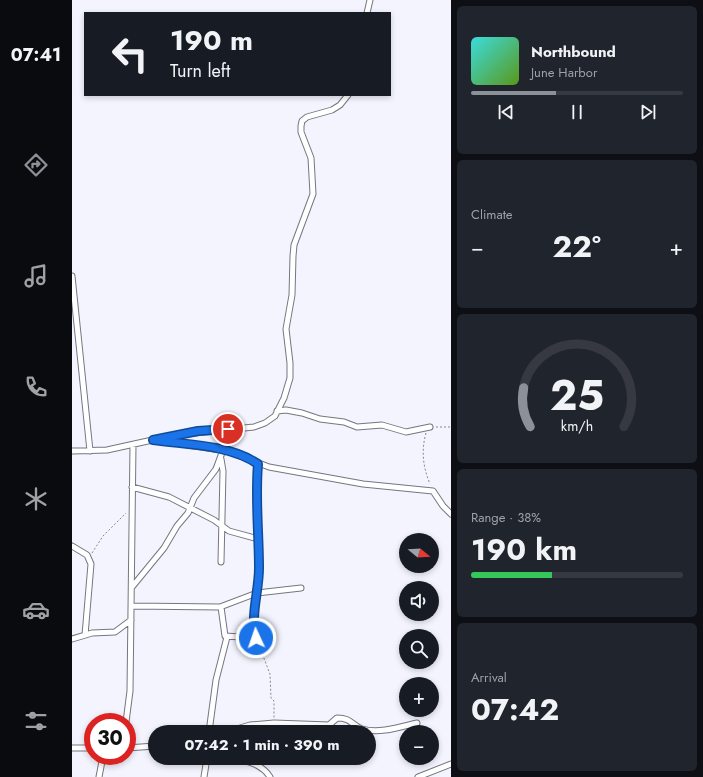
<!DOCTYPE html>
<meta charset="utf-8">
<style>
body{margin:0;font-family:Jost,sans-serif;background:#20242c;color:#f1f3f6;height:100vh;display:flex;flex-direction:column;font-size:15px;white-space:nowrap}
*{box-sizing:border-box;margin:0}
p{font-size:13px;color:#9ea1a6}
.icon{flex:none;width:22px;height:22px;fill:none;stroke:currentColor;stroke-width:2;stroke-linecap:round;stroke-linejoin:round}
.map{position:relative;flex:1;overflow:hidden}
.drawer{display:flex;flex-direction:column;gap:6px;padding:6px;background:#0d0f14;width:252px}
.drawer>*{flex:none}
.banner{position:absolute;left:12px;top:12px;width:307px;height:84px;border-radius:0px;box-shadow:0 2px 6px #0003;background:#171b24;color:#f1f3f6;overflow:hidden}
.needle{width:26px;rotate:108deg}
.buttons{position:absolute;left:327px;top:533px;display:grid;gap:8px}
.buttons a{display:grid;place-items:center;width:40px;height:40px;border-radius:50%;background:#171b24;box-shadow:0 2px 6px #0003;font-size:20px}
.speed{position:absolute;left:12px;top:713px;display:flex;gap:8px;font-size:20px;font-weight:700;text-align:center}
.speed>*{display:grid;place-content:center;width:52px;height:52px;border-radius:50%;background:#171b24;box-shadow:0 2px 6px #0003;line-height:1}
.speed .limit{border:6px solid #d22;background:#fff;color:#111}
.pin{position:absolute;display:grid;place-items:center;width:34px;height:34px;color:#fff;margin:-17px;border:2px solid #fff;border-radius:50%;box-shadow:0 1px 4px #0007}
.me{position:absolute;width:44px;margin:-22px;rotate:357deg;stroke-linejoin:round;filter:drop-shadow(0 0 3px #0008)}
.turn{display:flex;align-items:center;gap:14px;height:84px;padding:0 20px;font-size:18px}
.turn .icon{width:52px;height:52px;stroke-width:2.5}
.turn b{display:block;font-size:28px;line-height:34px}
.big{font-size:30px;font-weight:700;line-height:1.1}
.drawer .tile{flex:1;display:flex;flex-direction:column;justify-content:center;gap:6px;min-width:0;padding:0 14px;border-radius:6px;background:#20242c}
.drawer .dial{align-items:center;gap:0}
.dial svg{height:104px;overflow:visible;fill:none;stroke:#363941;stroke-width:7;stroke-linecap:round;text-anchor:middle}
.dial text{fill:#f1f3f6;stroke:none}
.song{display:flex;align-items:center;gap:12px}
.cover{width:48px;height:48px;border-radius:6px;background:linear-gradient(135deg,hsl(180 70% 55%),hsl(90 70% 35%))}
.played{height:4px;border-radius:2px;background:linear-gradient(90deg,#8c9099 40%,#363941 40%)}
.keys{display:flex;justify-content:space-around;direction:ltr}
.heat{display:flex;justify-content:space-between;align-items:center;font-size:22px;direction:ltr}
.charge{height:6px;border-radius:3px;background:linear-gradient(90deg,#34c759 38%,#363941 0)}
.trip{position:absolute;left:76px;top:725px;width:228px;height:40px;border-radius:20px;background:#171b24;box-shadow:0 2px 6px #0003;font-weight:700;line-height:40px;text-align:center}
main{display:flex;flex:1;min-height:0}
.dock{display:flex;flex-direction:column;width:72px;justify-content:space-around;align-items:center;background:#090b0e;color:#9ea1a6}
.dock .icon{width:28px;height:28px}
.dock .current{color:#8c9099}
.dock b{font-size:18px;color:#f1f3f6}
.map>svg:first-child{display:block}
</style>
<main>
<nav class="dock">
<b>07:41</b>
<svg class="icon current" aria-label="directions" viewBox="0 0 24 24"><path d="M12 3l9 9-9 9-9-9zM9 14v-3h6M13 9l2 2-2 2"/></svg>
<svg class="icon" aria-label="music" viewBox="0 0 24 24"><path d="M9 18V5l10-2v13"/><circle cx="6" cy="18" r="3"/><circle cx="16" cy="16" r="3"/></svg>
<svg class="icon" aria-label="phone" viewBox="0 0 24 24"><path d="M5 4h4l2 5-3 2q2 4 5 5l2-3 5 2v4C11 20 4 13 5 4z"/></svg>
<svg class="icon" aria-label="climate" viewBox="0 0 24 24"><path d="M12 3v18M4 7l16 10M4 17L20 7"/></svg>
<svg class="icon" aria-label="car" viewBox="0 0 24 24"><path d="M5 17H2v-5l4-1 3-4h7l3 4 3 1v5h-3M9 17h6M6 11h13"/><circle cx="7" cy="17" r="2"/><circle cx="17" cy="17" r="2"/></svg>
<svg class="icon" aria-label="filters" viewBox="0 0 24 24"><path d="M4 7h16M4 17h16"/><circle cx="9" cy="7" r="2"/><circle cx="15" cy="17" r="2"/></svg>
</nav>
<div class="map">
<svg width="379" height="777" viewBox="0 0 379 777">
<rect width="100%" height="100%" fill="#f3f4fe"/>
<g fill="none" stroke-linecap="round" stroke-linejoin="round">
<g stroke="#757680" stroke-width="7">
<path id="minor" d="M295,13L298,0
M0,276L18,451
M205,411L214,410L230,413L248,419L272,422L285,427L310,425L334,432L358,427
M84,440L155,451L197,467L291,484L361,491L371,506L379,514
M0,451L35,450L103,435L182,427L193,423L203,416L212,398L218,378V363L214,329L220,295L221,256L222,245L241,194L239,158L229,132V126L230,121L235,117L260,110L268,105L276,95
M149,459L151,471L149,562
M60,487L97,497L142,520L157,531L186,539
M0,546L15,555L19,564L13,635
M60,587L92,548L105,526L116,513L122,498L144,469L151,450
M60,606L148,607L185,593L229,588
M149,607L153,636L184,638C178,617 186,590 187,568C187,533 183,499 186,464
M0,639L20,633L43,632L59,620
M54,722L58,691L61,445
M137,732L144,680L155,637
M155,732L178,725L202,723L257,725L265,718C280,718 279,725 290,729C307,734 328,727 345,723
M0,748H21
M55,748L83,746
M165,758C177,762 191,765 198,777
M27,777L31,756
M132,777L135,758
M346,777L379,764"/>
</g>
<path stroke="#87888f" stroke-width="1" stroke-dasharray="2 2" stroke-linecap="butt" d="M364,427H379
M354,433C349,451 351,467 358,484
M20,553L31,536L54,513
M186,643L198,674L199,698L202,701V718"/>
<use href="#minor" stroke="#fff" stroke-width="5"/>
</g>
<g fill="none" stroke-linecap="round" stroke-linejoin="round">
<g stroke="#114b97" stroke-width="10">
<path id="route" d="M156,429L126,431L81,440C115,445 156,444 186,464C183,499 187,533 187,568C187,591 178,616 184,638"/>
</g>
<use href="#route" stroke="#1a73e8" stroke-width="7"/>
</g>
</svg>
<div class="buttons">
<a><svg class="needle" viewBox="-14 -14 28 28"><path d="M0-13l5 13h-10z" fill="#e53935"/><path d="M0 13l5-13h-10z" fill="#9ea1a6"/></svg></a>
<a><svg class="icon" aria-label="sound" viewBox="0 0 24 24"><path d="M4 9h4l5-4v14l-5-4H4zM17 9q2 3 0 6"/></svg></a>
<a><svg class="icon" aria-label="search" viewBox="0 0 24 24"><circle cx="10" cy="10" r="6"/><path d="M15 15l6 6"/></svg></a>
<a>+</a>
<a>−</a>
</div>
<div class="speed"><div class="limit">30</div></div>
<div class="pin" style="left:156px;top:429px;background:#d93025"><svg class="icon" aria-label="arrive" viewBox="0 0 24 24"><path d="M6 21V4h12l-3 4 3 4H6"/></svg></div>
<svg class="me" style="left:184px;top:638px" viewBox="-20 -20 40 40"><circle r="17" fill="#1a73e8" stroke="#fff" stroke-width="3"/><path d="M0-11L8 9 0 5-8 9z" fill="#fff"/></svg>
<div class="trip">07:42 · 1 min · 390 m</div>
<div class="banner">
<div class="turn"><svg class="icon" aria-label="left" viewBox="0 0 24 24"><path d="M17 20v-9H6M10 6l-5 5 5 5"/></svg><div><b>190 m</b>Turn left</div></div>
</div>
</div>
<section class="drawer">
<div class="tile">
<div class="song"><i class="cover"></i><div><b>Northbound</b><p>June Harbor</p></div></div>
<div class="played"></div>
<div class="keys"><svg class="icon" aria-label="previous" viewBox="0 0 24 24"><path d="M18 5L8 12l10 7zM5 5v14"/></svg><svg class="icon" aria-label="pause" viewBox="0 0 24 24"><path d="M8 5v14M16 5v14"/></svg><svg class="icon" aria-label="next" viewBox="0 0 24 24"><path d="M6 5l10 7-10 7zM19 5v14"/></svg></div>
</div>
<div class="tile"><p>Climate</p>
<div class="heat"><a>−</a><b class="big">22°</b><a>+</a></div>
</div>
<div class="tile dial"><svg viewBox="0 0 100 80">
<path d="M14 69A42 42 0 1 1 86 69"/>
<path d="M14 69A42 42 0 0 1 9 39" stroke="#8c9099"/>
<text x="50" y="56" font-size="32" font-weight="700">25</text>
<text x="50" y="72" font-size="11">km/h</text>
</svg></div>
<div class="tile"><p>Range · 38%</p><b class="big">190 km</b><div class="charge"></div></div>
<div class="tile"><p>Arrival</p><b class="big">07:42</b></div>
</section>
</main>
